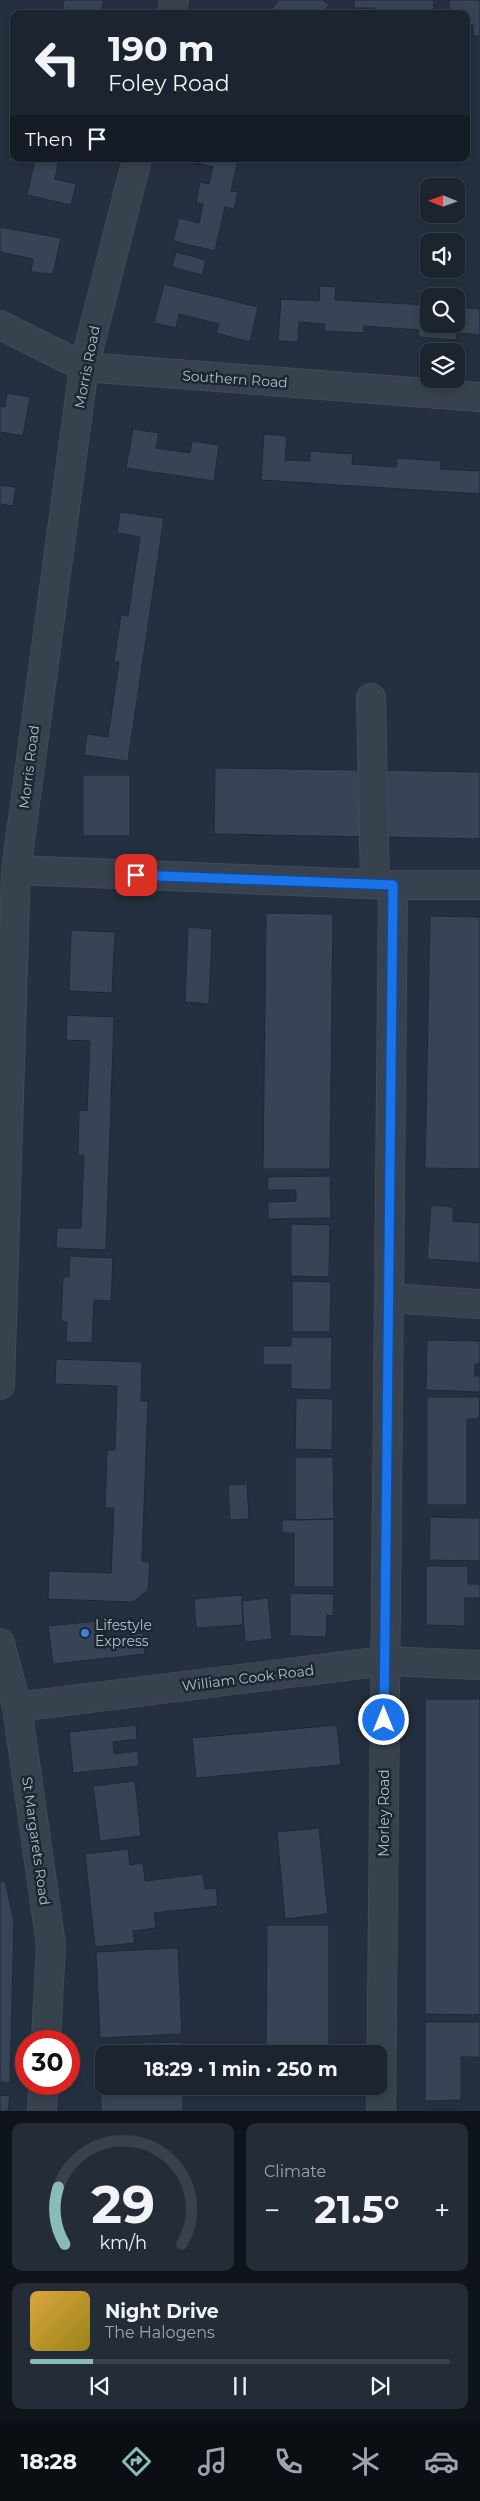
<!DOCTYPE html>
<meta charset="utf-8">
<style>
body{margin:0;font-family:Montserrat,sans-serif;background:#242c37;color:#f1f3f6;height:100vh;display:flex;flex-direction:column;font-size:19px;white-space:nowrap}
*{box-sizing:border-box;margin:0}
p{font-size:16px;color:#a0a4aa}
.icon{flex:none;width:28px;height:28px;fill:none;stroke:currentColor;stroke-width:2;stroke-linecap:round;stroke-linejoin:round}
.map{position:relative;height:2111px;overflow:hidden}
.side{display:flex;flex-direction:column;gap:12px;padding:12px;background:#0f141a;flex:1}
.side>*{flex:none}
.guide{position:absolute;left:10px;top:10px;width:460px;height:152px;border-radius:10px;box-shadow:0 2px 8px #0003,0 0 0 1px #39414b;background:#1b242f;color:#f1f3f6;overflow:hidden}
.needle{width:32px;rotate:271deg}
.controls{position:absolute;left:420px;top:178px;display:grid;gap:10px}
.controls a{display:grid;place-items:center;width:45px;height:45px;border-radius:10px;background:#1b242f;box-shadow:0 2px 8px #0003,0 0 0 1px #39414b;font-size:25px}
.speed{position:absolute;left:15px;top:2030px;display:flex;gap:10px;font-size:25px;font-weight:700;text-align:center}
.speed>*{display:grid;place-content:center;width:65px;height:65px;border-radius:50%;background:#1b242f;box-shadow:0 2px 8px #0003,0 0 0 1px #39414b;line-height:1}
.speed .limit{border:8px solid #d22;background:#fff;color:#111}
.pin{position:absolute;display:grid;place-items:center;width:42px;height:42px;color:#fff;margin:-21px;border-radius:10px;box-shadow:0 2px 8px #0006}
.me{position:absolute;width:55px;margin:-28px;rotate:0deg;stroke-linejoin:round;filter:drop-shadow(0 0 4px #0008)}
.turn{display:flex;align-items:center;gap:18px;height:105px;padding:0 15px;font-size:22px}
.turn .icon{width:65px;height:65px;stroke-width:2.5}
.turn b{display:block;font-size:35px;line-height:42px}
.then{display:flex;align-items:center;height:48px;padding:0 15px;background:#0003;gap:10px;font-size:19px}
.big{font-size:38px;font-weight:700;line-height:1.1}
.side .widget{flex:1;display:flex;flex-direction:column;justify-content:center;gap:8px;min-width:0;padding:0 18px;border-radius:10px;background:#242c37}
.side .dial{align-items:center;gap:0}
.dial svg{height:130px;overflow:visible;fill:none;stroke:#39414b;stroke-width:7;stroke-linecap:round;text-anchor:middle}
.dial text{fill:#f1f3f6;stroke:none}
.song{display:flex;align-items:center;gap:15px}
.cover{width:60px;height:60px;border-radius:8px;background:linear-gradient(135deg,hsl(40 70% 55%),hsl(50 70% 35%))}
.played{height:5px;border-radius:2px;background:linear-gradient(90deg,#8bbbb9 15%,#39414b 15%)}
.keys{display:flex;justify-content:space-around;direction:ltr}
.heat{display:flex;justify-content:space-between;align-items:center;font-size:28px;direction:ltr}
.side .tiles{flex:1;display:grid;gap:12px;grid-template-columns:1fr 1fr}
.widget:last-child{grid-column:span 2}
.trip{position:absolute;left:95px;top:2045px;width:292px;height:50px;border-radius:10px;background:#1b242f;box-shadow:0 2px 8px #0003,0 0 0 1px #39414b;font-weight:700;line-height:50px;text-align:center}
.menu{display:flex;height:80px;justify-content:space-around;align-items:center;background:#0b0e13;color:#a0a4aa}
.menu .icon{width:35px;height:35px}
.menu .active{color:#8bbbb9}
.menu b{font-size:22px;color:#f1f3f6}
.map>svg:first-child{display:block}
</style>
<div class="map">
<svg width="480" height="2111" viewBox="0 0 480 2111">
<rect width="100%" height="100%" fill="#24303f"/>
<path fill="#364455" stroke="#1f2936" d="M64,0H103L102,14H62Z
M279,0H323L329,5L322,14H268Z
M354,0H434V14H374V8H354Z
M449,0H480V36H473V25H466V14H449Z
M35,159H59L55,179L76,184L71,205L27,195Z
M195,159H238L231,191L238,192L234,209L225,207L215,251L173,241L179,218L199,223L203,204L196,202L200,182L209,184L213,167L194,162Z
M0,227L61,238L53,274L31,272L33,259L0,252Z
M176,252L206,260L202,275L172,267Z
M164,284L258,307L250,342L216,333L219,324L179,314L176,328L154,323Z
M320,286L336,287L335,300L429,305V324H456V307L480,309V335L457,333L456,340L418,337L419,330L364,326V333L324,331L325,324L299,322L298,342L278,341L281,299L319,301Z
M7,393L30,397L23,436L0,432V406L5,407Z
M133,429L159,433L156,448L190,453L192,441L219,445L214,481L126,468Z
M264,434L287,436L285,460L310,461V451L353,454L352,464L396,467L397,458L441,461L440,469L480,471V494L261,480Z
M0,485L16,487L13,506L0,504Z
M120,512L164,518L128,761L84,755L87,734L108,737L119,662H114L121,615L128,616L140,537L117,533Z
M215,768L370,770L369,837L214,834Z
M383,770L480,772V839L382,837Z
M83,775H130V836H83Z
M266,913L333,914L330,1169H263Z
M430,916L480,917V1169L425,1168Z
M188,927L212,929L209,1004L185,1002Z
M71,930L115,932L112,993L69,991Z
M67,1015L114,1017L106,1250L56,1248L57,1228H81L84,1155H78L79,1110L87,1111L90,1041L66,1040Z
M330,1176L331,1218L268,1219V1202L296,1201V1190H267L268,1177Z
M431,1205L453,1207V1221L480,1223V1263L427,1259Z
M291,1224L330,1225L329,1277L291,1276Z
M70,1256L113,1258L111,1301L94,1300L92,1343L66,1342L67,1322L61,1321L63,1277H69Z
M292,1281L331,1282L330,1332H292Z
M291,1337H332L331,1390L291,1389V1365H263V1346H291Z
M427,1340L480,1341V1364H475V1376H480V1392L426,1390Z
M56,1359L142,1362L141,1401H148L142,1561L150,1562L148,1590L133,1602L48,1599L49,1571L111,1573L114,1508H105L107,1450H115L117,1386L55,1384Z
M427,1397H480L479,1419H467V1505H427Z
M296,1398L333,1399L332,1450L295,1449Z
M295,1457H333L334,1519L295,1520Z
M247,1484L249,1519L230,1520L228,1485Z
M430,1517L480,1518V1561L429,1560Z
M334,1519V1587H294V1533H282V1520Z
M426,1566H468V1584H480V1598H465V1626L426,1625Z
M290,1593L334,1594L333,1616L327,1615L326,1637L290,1636Z
M242,1595L243,1625L196,1628L194,1599Z
M268,1598L272,1639L245,1642L242,1601Z
M98,1621L100,1638L143,1633L145,1654L53,1664L48,1626Z
M425,1699H480V2015L425,2014Z
M136,1725L137,1739L113,1742L114,1754L138,1751L139,1766L73,1773L69,1732Z
M337,1725L341,1765L196,1778L192,1738Z
M135,1781L141,1836L100,1841L93,1786Z
M319,1828L328,1914L285,1919L277,1832Z
M128,1849L130,1865L143,1863L145,1881L203,1874L205,1889L216,1888L218,1906L154,1913L156,1928L133,1931L135,1943L95,1947L85,1854Z
M5,1881L14,1921L10,2083L0,2082V1882Z
M267,1925H329V2054H266Z
M178,1948L182,2034L100,2038L96,1952Z
M425,2022H480V2057H461V2100L425,2101Z
M182,2042V2054H104V2086H183V2111H101L100,2044Z
M266,2086H329V2088L266,2087Z
M0,2095L10,2096L8,2111H0Z
M426,2110H462V2111H426Z"/>
<g fill="none" stroke-linecap="round" stroke-linejoin="round">
<g stroke="#414b58" stroke-width="30">
<path id="minor" d="M172,14L174,0
M0,325L84,367L480,397
M371,698L375,884
M16,870L393,885H480
M390,1298L480,1304
M0,1385L16,870L84,367L137,159
M0,1643L17,1707L51,1945L46,2041
M17,1707L385,1661L480,1665
M42,2111L43,2084
M381,2111L393,885"/>
</g>
<use href="#minor" stroke="#38424f" stroke-width="28"/>
</g>
<g fill="none" stroke-linecap="round" stroke-linejoin="round">
<g stroke="#114b97" stroke-width="12">
<path id="route" d="M136,875L393,885L384,1720"/>
</g>
<use href="#route" stroke="#1a73e8" stroke-width="9"/>
</g>
<circle fill="#3f7fe0" stroke="#1d2734" stroke-width="2" cx="85" cy="1633" r="5"/>
<g text-anchor="middle" stroke-width="5" stroke-linejoin="round" paint-order="stroke">
<g font-size="14" fill="#b4bdca" stroke="#1d2734">
<text transform="translate(87 367) rotate(-79)" y="5">Morris Road</text>
<text transform="translate(235 379) rotate(4)" y="5">Southern Road</text>
<text transform="translate(29 767) rotate(-83)" y="5">Morris Road</text>
<text transform="translate(248 1678) rotate(-7)" y="5">William Cook Road</text>
<text transform="translate(384 1813) rotate(-90)" y="5">Morley Road</text>
<text transform="translate(36 1841) rotate(82)" y="5">St Margarets Road</text>
</g>
<g font-size="14" fill="#b4bdca" stroke="#1d2734" text-anchor="start">
<text x="95" y="1630">Lifestyle<tspan x="95" dy="16">Express</tspan></text>
</g>
</g>
</svg>
<div class="controls">
<a><svg class="needle" viewBox="-14 -14 28 28"><path d="M0-13l5 13h-10z" fill="#e53935"/><path d="M0 13l5-13h-10z" fill="#a0a4aa"/></svg></a>
<a><svg class="icon" aria-label="sound" viewBox="0 0 24 24"><path d="M4 9h4l5-4v14l-5-4H4zM17 9q2 3 0 6"/></svg></a>
<a><svg class="icon" aria-label="search" viewBox="0 0 24 24"><circle cx="10" cy="10" r="6"/><path d="M15 15l6 6"/></svg></a>
<a><svg class="icon" aria-label="layers" viewBox="0 0 24 24"><path d="M12 4l9 5-9 5-9-5zM3 14l9 5 9-5"/></svg></a>
</div>
<div class="speed"><div class="limit">30</div></div>
<div class="pin" style="left:136px;top:875px;background:#d93025"><svg class="icon" aria-label="arrive" viewBox="0 0 24 24"><path d="M6 21V4h12l-3 4 3 4H6"/></svg></div>
<svg class="me" style="left:384px;top:1720px" viewBox="-20 -20 40 40"><circle r="17" fill="#1a73e8" stroke="#fff" stroke-width="3"/><path d="M0-11L8 9 0 5-8 9z" fill="#fff"/></svg>
<div class="trip">18:29 · 1 min · 250 m</div>
<div class="guide">
<div class="turn"><svg class="icon" aria-label="left" viewBox="0 0 24 24"><path d="M17 20v-9H6M10 6l-5 5 5 5"/></svg><div><b>190 m</b>Foley Road</div></div>
<div class="then">Then<svg class="icon" aria-label="arrive" viewBox="0 0 24 24"><path d="M6 21V4h12l-3 4 3 4H6"/></svg></div>
</div>
</div>
<section class="side">
<div class="tiles">
<div class="widget dial"><svg viewBox="0 0 100 80">
<path d="M14 69A42 42 0 1 1 86 69"/>
<path d="M14 69A42 42 0 0 1 10 34" stroke="#8bbbb9"/>
<text x="50" y="56" font-size="32" font-weight="700">29</text>
<text x="50" y="72" font-size="11">km/h</text>
</svg></div>
<div class="widget"><p>Climate</p>
<div class="heat"><a>−</a><b class="big">21.5°</b><a>+</a></div>
</div>
<div class="widget">
<div class="song"><i class="cover"></i><div><b>Night Drive</b><p>The Halogens</p></div></div>
<div class="played"></div>
<div class="keys"><svg class="icon" aria-label="previous" viewBox="0 0 24 24"><path d="M18 5L8 12l10 7zM5 5v14"/></svg><svg class="icon" aria-label="pause" viewBox="0 0 24 24"><path d="M8 5v14M16 5v14"/></svg><svg class="icon" aria-label="next" viewBox="0 0 24 24"><path d="M6 5l10 7-10 7zM19 5v14"/></svg></div>
</div>
</div>
</section>
<nav class="menu">
<b>18:28</b>
<svg class="icon active" aria-label="directions" viewBox="0 0 24 24"><path d="M12 3l9 9-9 9-9-9zM9 14v-3h6M13 9l2 2-2 2"/></svg>
<svg class="icon" aria-label="music" viewBox="0 0 24 24"><path d="M9 18V5l10-2v13"/><circle cx="6" cy="18" r="3"/><circle cx="16" cy="16" r="3"/></svg>
<svg class="icon" aria-label="phone" viewBox="0 0 24 24"><path d="M5 4h4l2 5-3 2q2 4 5 5l2-3 5 2v4C11 20 4 13 5 4z"/></svg>
<svg class="icon" aria-label="climate" viewBox="0 0 24 24"><path d="M12 3v18M4 7l16 10M4 17L20 7"/></svg>
<svg class="icon" aria-label="car" viewBox="0 0 24 24"><path d="M5 17H2v-5l4-1 3-4h7l3 4 3 1v5h-3M9 17h6M6 11h13"/><circle cx="7" cy="17" r="2"/><circle cx="17" cy="17" r="2"/></svg>
</nav>
